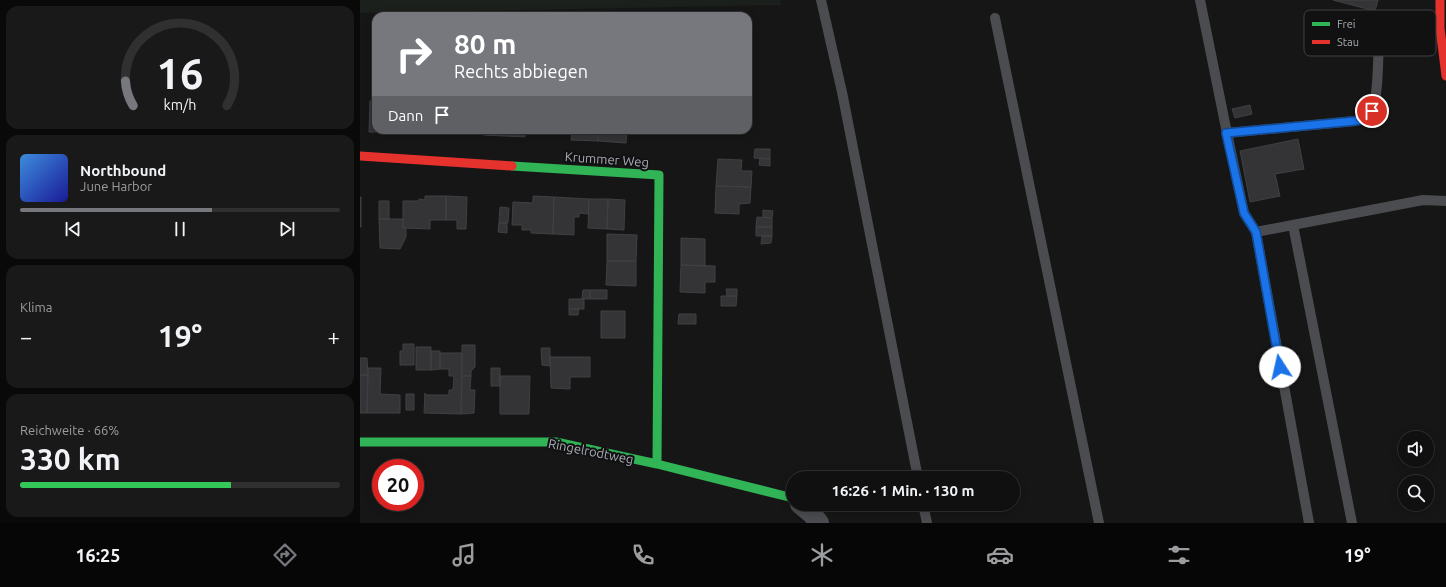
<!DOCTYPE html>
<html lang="de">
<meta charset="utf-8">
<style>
body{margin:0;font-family:Ubuntu,sans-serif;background:#19191a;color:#f1f3f6;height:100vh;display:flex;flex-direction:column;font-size:15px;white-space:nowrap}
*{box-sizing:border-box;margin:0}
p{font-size:13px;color:#9c9d9f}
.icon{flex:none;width:22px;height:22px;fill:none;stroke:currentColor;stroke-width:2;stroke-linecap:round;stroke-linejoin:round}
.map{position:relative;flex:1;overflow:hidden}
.side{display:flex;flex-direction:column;gap:6px;padding:6px;background:#090909;width:360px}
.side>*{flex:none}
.guide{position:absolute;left:12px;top:12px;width:380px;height:122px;border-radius:12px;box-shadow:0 2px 10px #0003,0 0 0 1px #303031;background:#76787e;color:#fff;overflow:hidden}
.tools{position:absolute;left:1038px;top:431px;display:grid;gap:8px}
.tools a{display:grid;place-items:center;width:36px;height:36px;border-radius:50%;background:#101011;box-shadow:0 2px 10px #0003,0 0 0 1px #303031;font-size:20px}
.speed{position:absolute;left:12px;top:459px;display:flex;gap:8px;font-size:20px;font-weight:700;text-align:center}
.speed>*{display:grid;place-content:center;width:52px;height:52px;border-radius:50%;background:#101011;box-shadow:0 2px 10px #0003,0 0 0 1px #303031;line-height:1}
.speed .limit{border:6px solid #d22;background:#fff;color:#111}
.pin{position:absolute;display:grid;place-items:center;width:34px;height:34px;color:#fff;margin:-17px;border:2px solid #fff;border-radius:50%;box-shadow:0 1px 4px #0007}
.me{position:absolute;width:44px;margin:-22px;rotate:350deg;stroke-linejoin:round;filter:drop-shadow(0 0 3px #0008)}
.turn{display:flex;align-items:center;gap:14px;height:84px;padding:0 16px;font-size:18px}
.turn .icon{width:52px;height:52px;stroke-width:2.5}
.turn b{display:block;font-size:28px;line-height:34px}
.then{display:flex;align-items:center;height:38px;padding:0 16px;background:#0003;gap:8px;font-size:15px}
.big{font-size:30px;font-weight:700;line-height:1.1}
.side .widget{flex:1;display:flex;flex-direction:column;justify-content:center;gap:6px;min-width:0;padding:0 14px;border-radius:12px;background:#19191a}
.side .dial{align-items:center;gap:0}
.dial svg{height:104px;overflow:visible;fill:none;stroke:#303031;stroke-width:7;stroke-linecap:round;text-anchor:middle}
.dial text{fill:#f1f3f6;stroke:none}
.song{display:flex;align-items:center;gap:12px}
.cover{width:48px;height:48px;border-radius:6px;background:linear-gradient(135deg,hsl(210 70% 55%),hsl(240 70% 35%))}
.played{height:4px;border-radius:2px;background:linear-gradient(90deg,#76787e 60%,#303031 60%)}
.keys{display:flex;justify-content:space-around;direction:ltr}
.heat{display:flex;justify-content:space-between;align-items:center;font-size:22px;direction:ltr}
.charge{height:6px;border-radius:3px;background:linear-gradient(90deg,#34c759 66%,#303031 0)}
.trip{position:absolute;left:426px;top:471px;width:234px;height:40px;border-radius:20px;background:#101011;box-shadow:0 2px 10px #0003,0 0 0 1px #303031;font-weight:700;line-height:40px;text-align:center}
.dock{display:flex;height:64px;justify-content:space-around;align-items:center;background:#060607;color:#9c9d9f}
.dock .icon{width:28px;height:28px}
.dock .on{color:#76787e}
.dock b{font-size:18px;color:#f1f3f6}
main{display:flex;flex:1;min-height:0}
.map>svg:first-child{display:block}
</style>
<main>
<section class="side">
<div class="widget dial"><svg viewBox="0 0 100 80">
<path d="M14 69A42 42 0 1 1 86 69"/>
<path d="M14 69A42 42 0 0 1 8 50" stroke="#76787e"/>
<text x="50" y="56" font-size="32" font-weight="700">16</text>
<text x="50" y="72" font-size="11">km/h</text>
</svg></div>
<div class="widget">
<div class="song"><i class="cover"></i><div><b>Northbound</b><p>June Harbor</p></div></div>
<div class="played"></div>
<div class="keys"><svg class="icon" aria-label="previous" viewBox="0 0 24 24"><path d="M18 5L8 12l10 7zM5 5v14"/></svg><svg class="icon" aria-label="pause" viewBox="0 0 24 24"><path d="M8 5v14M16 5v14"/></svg><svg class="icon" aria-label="next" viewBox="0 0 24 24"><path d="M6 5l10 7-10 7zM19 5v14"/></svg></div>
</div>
<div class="widget"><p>Klima</p>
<div class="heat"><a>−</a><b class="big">19°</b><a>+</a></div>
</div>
<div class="widget"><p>Reichweite · 66%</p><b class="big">330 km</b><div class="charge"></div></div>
</section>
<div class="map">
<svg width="1086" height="523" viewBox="0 0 1086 523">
<rect width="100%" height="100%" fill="#161617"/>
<path fill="#1b201d" d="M0,0H420L421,5L0,13Z"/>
<path fill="#343436" stroke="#3f4043" d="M973,0H1018L1015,11Z
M10,101H16V130H30V132H9Z
M890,105L892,114L875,118L872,109Z
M30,130H63V133L30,132Z
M123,130H144V136L123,135Z
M144,130H165V137L144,136Z
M212,130H239L238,141L211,140Z
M239,130H267L266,143L238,141Z
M291,130H319V132Z
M319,130H346V133L319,132Z
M938,139L944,169L915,174L920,196L890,202L880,151Z
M395,149H410V159L394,158Z
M400,158L410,159V166L399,165Z
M358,159L382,160L381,171H392L391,187L356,186Z
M356,186L391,187L390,203L379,204V214L355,213Z
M65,196H86V220H70V229L43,228V201H59V199L65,200Z
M86,196L107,197L106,229H97V220H86Z
M173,196L194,197L193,234L171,233V230H162V225H152L153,202L173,203Z
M0,197H1V227H0Z
M194,197L229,199L228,214L219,213V217H214V235L193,234Z
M229,199H248L247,229L228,228Z
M248,199L265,200L264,230L247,229Z
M19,201H29V219H19Z
M140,207L149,208L148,223H139Z
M403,210L413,211L412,218L403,217Z
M397,217L412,218V227H396Z
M19,219H43V228L46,229V237L40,249L20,248Z
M139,223H147V233L138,232Z
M396,227H412V236H396Z
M247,234L277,235L276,261H247Z
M402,236H412L411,243L401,244Z
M321,238L345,239V266L321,265Z
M247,261H276V286L246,285Z
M321,265L355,266V282H345V293L320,292Z
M366,289H377V296H367Z
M223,290H230V299H222Z
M230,290H247V299H230Z
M361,296H377L376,306H361Z
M209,299H224V309H209Z
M209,309H219L218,315H209Z
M241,311H265V338H241Z
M319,314H336V324H318Z
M43,344H54V365H40V351H43Z
M102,345H115V367L111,371V376H102Z
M56,347H71V370H56Z
M181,348H190V366L182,365Z
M71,351H80V369L71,370Z
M80,353H102L101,414L64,413L65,393V395H89V390H93L94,376H89V369H80Z
M190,357H230V377H210V389L191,388Z
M0,358H7L8,375H0Z
M8,368H21L20,394L40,395V413H7Z
M131,368H140V386H131Z
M0,375H8L7,413H0Z
M102,376H111L110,390H115L114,413L101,414Z
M140,376H170L169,414H140Z
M46,394H54V410H46Z"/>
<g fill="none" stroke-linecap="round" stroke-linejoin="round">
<path stroke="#4b4c4f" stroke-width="10" d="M461,0L482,92L558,478
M840,0L867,133L884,213L896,232L949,523
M635,18L739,523
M867,133L995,121C1000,120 1005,119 1009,116C1020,105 1018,44 1019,27
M933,225L992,523
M896,232L1063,200L1086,201
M563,504L567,523"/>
<path stroke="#4b4c4f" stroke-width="20" d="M440,504L452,514L459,523"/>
<path stroke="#30b455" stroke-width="9" d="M152,166L299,175L297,464
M0,442H196L297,464L433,498"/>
<path stroke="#e5322d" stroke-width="9" d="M1080,0V28L1086,76
M0,156L152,166"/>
</g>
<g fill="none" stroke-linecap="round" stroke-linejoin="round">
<g stroke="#114b97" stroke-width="10">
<path id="route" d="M920,367L896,232L884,213L866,133L995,121L1005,119L1012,111"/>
</g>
<use href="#route" stroke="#1a73e8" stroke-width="7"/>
</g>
<g text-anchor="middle" stroke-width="4" stroke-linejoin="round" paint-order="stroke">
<g font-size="13" fill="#a9acb5" stroke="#111112">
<text transform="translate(247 159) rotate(4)" y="5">Krummer Weg</text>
<text transform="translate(231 451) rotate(11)" y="5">Ringelrodtweg</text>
</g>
</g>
<rect x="944" y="10" width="132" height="46" rx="6" fill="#111112" stroke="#3f4043" stroke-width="1"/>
<rect x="952" y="22" width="18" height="4" fill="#30b455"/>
<rect x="952" y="40" width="18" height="4" fill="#e5322d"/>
<g font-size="11" fill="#a9acb5">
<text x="977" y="28">Frei</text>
<text x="977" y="46">Stau</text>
</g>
</svg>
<div class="tools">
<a><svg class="icon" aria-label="sound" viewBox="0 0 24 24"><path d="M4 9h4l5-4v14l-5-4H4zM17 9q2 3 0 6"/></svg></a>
<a><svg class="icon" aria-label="search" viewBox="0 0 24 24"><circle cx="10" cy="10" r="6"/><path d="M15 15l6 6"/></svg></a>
</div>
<div class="speed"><div class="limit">20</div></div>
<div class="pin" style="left:1012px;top:111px;background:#d93025"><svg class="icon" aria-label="arrive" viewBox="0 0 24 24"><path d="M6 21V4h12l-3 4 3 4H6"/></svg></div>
<svg class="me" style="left:920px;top:367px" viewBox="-20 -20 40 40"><circle r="19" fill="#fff"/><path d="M0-13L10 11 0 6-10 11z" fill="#1a73e8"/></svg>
<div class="trip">16:26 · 1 Min. · 130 m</div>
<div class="guide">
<div class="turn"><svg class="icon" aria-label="right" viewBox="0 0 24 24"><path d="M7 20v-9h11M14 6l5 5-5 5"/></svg><div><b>80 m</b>Rechts abbiegen</div></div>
<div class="then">Dann<svg class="icon" aria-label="arrive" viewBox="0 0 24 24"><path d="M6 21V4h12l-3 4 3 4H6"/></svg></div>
</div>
</div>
</main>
<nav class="dock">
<b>16:25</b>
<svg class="icon on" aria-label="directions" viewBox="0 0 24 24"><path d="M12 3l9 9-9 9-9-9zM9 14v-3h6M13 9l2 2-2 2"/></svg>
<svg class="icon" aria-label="music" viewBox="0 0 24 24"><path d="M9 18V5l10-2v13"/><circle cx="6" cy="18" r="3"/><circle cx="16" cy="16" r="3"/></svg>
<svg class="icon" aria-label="phone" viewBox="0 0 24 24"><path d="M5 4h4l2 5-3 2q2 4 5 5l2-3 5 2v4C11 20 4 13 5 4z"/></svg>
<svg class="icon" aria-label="climate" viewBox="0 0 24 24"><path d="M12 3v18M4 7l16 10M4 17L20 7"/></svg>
<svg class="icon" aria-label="car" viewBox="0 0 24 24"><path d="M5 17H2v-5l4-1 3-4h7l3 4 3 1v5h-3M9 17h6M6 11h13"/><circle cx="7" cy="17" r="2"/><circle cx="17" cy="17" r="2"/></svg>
<svg class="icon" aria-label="filters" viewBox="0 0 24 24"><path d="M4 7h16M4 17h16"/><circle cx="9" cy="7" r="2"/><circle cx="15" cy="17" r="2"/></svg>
<b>19°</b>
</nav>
